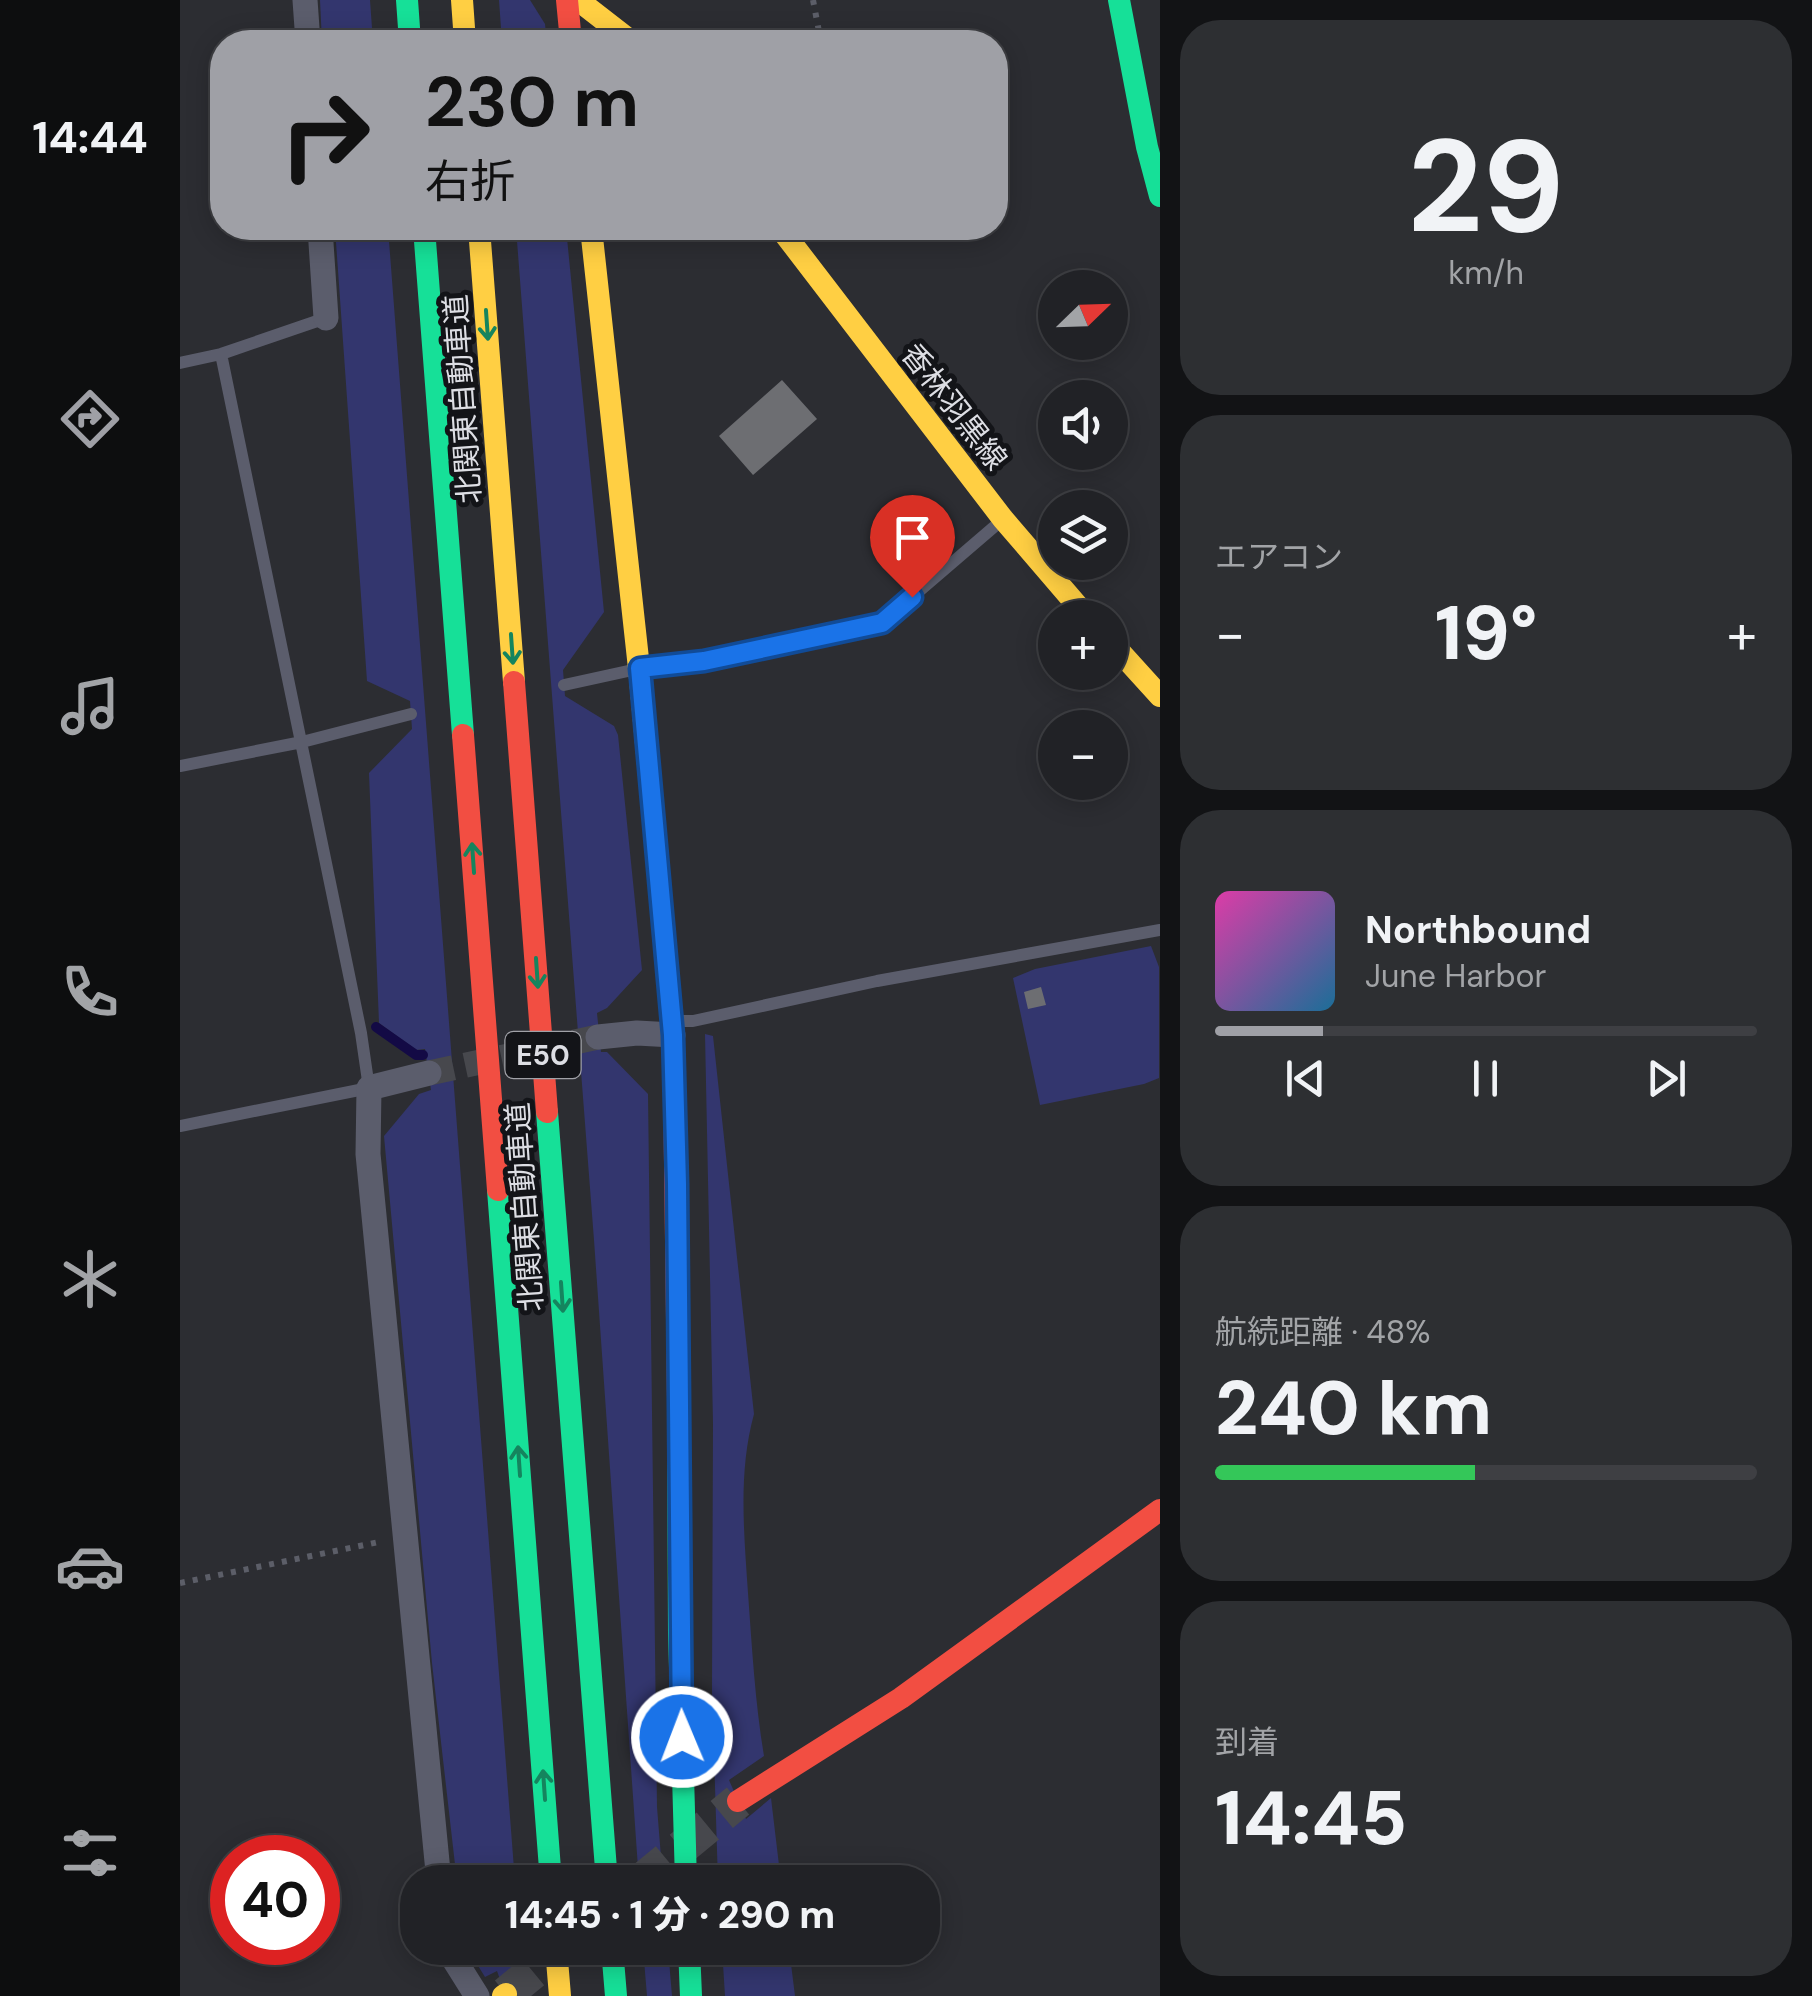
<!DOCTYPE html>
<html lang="ja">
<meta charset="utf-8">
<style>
body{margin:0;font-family:"DM Sans","Noto Sans JP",sans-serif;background:#2d2f32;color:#f1f3f6;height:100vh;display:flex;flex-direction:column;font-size:38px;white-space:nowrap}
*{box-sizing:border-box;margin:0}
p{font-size:32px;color:#a2a4a7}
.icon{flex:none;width:55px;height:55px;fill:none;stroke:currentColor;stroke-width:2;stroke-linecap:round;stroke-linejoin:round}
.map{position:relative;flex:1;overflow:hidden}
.sheet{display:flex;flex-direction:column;gap:20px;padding:20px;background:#121315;width:652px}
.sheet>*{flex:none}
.top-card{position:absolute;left:30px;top:30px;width:798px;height:210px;border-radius:40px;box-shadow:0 5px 25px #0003,0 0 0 2px #3e3f43;background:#9fa0a6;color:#111;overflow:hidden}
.needle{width:65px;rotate:67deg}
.tools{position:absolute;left:858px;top:270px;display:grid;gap:20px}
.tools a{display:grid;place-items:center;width:90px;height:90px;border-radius:50%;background:#212226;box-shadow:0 5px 25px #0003,0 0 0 2px #3e3f43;font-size:50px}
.speed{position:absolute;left:30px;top:1835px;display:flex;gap:20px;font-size:50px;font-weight:700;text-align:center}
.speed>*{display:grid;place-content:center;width:130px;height:130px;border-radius:50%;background:#212226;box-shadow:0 5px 25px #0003,0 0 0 2px #3e3f43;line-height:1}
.speed .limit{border:15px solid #d22;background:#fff;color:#111}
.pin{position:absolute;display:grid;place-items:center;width:85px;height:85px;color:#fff;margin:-102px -42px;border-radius:50% 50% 50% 0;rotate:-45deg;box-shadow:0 0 10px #0007}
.pin .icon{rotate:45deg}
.me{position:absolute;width:110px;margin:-55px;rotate:359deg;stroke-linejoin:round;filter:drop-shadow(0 0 8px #0008)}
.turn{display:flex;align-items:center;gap:35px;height:210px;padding:0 50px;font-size:45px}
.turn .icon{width:130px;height:130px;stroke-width:2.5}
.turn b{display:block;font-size:70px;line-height:85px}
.big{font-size:75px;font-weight:800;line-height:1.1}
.sheet .widget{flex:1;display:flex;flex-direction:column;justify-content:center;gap:15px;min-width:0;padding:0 35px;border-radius:40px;background:#2d2f32}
.sheet .dial{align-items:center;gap:0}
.dial b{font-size:130px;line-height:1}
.song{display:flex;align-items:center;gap:30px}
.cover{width:120px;height:120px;border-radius:15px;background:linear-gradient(135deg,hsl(320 70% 55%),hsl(200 70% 35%))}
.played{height:10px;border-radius:5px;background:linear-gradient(90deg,#9fa0a6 20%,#3e3f43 20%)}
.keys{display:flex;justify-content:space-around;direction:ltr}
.heat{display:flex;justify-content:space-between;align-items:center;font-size:55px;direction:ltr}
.charge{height:15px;border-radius:8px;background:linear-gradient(90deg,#34c759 48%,#3e3f43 0)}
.trip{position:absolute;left:220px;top:1865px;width:540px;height:100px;border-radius:40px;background:#212226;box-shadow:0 5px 25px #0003,0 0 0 2px #3e3f43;font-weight:800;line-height:100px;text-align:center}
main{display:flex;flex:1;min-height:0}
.tab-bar{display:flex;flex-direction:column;width:180px;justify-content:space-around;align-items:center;background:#0d0e0f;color:#a2a4a7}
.tab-bar .icon{width:70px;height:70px}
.tab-bar .on{color:#9fa0a6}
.tab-bar b{font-size:45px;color:#f1f3f6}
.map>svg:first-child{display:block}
</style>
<main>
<nav class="tab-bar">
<b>14:44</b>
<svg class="icon on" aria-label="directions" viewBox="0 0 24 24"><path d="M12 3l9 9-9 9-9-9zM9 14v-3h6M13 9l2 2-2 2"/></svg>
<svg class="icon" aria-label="music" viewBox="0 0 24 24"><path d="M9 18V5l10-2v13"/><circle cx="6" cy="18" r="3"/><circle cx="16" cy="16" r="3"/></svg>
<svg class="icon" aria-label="phone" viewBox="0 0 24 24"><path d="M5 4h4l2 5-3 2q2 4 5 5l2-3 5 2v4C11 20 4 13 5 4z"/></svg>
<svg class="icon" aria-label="climate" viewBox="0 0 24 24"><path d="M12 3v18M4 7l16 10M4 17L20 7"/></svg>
<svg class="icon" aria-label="car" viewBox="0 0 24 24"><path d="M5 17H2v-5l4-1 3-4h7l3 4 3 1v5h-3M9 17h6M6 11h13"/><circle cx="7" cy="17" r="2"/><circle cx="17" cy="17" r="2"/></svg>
<svg class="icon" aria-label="filters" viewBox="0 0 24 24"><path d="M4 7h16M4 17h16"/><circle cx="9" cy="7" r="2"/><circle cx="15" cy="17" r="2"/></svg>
</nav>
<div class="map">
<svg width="980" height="1996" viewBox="0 0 980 1996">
<rect width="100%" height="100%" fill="#2c2d32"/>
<path fill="#33366e" d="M140,0H190L193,42H142Z
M319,0H350L365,24L367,42H322Z
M155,228H208L335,1882H277L252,1663L204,1136L239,1094L251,1090L245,1049L236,1050L199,1023L189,773L232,729L230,701L187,681Z
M336,228H386L424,612L383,670L385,696L434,726L438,735L462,970L427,1008L417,1013L421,1052H427L468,1094L477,1807L483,1882H459L414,1240Z
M971,946L979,967V1078L964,1084L860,1105L833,978L855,969Z
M525,1034L533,1036L574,1414C558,1472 564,1533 568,1593C572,1647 575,1702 584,1756L549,1780L566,1819L591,1798L601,1882H538L532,1691L533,1423Z
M287,1948H340L344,1996H326L317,1971L305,1977Z
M463,1948H488L492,1996H467Z
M542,1948H609L615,1996H545Z"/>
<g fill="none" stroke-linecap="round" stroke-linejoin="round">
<path stroke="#130a45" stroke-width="10" d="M196,1027L236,1055H243"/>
</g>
<path fill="#6d6e72" d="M602,380L637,419L573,475L539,436Z
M861,987L866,1005L848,1009L844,992Z"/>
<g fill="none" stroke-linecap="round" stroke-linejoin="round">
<path stroke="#47484d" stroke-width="25" stroke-dasharray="25 12" stroke-linecap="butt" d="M249,1073L418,1037"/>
<path stroke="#47484d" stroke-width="35" stroke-dasharray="35 18" stroke-linecap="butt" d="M460,1882L558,1801
M326,1994L382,1948"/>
<path stroke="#5c5e68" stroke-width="6" stroke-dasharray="5 8" stroke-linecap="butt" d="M633,0L641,42
M0,1583L199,1542"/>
<path stroke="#5b5d6c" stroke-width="12" d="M0,363L41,354L146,318
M384,685L480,664L524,661L702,623L822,520
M0,766L122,742L231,714
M494,1021H513L697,981L980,930
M0,1126L189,1088L181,1033L41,354"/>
<path stroke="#5b5d6c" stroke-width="25" d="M125,0L128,42
M140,228L146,318
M418,1037L457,1033L493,1035
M249,1073L189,1088L188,1154L259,1882
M267,1948L297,1996"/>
<path stroke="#16e098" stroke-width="22" d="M227,0L230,42
M939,0L967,147L980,196
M244,228L283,735
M367,1112L427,1882
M318,1190L371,1882
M498,1398L499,1632L506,1882
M432,1948L436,1996
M509,1948L511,1996"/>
<path stroke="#ffcf43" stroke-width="22" d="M282,0L285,42
M398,0L452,42
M299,228L334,682
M411,228L459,668L493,1035L494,1085
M600,228L823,519L908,618
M930,641L980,696
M376,1948L380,1996
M323,1996L326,1994"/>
<path stroke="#f24e42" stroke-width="22" d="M387,0L391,42
M334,682L367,1112
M283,735L318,1190
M494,1085L498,1398
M558,1801L721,1698L980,1510"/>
</g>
<defs><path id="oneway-shaft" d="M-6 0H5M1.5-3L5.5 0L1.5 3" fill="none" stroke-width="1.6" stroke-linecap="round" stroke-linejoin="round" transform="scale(2.5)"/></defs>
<g stroke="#15845e">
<use href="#oneway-shaft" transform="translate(307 325) rotate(86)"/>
<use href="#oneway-shaft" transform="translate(332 649) rotate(86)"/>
<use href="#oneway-shaft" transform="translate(293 858) rotate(-94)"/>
<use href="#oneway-shaft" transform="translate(357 973) rotate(86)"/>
<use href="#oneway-shaft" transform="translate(382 1297) rotate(86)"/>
<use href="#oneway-shaft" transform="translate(339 1461) rotate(-94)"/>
<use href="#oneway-shaft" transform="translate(364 1785) rotate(-94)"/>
</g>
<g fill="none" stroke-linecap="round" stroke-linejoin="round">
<g stroke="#114b97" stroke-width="25">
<path id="route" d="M502,1737L497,1184L493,1035L460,668L524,661L702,623L732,597"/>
</g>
<use href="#route" stroke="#1a73e8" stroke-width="18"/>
</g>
<g text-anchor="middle" stroke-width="10" stroke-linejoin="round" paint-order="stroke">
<rect fill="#131418" stroke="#a0a1a7" stroke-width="2.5" x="325.5" y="1032" width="75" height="46" rx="8"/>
<g font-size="28" font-weight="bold" fill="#dddee4">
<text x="363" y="1065">E50</text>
</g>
<g font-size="30" fill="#dddee4" stroke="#131418">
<text transform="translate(283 399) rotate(-94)" y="10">北関東自動車道</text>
<text transform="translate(774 407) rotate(52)" y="10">香林羽黒線</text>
<text transform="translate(345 1207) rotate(-94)" y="10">北関東自動車道</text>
</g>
</g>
</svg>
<div class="tools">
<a><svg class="needle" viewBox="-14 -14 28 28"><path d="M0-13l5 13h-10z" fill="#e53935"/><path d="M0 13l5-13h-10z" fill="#a2a4a7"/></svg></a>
<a><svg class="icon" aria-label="sound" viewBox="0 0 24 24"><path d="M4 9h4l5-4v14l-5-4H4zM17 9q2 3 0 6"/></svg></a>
<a><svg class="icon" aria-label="layers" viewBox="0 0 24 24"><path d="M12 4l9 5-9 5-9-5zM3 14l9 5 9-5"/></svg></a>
<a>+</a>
<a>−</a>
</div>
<div class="speed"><div class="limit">40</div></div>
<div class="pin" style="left:732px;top:597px;background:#d93025"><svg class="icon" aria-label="arrive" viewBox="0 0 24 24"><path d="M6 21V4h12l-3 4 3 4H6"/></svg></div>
<svg class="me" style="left:502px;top:1737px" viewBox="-20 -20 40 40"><circle r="17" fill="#1a73e8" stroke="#fff" stroke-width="3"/><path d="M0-11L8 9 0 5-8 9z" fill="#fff"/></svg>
<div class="trip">14:45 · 1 分 · 290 m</div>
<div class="top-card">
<div class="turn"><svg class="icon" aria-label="right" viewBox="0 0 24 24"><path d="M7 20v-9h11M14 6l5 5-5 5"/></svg><div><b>230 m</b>右折</div></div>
</div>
</div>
<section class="sheet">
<div class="widget dial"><b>29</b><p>km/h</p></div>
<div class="widget"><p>エアコン</p>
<div class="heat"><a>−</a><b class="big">19°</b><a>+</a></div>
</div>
<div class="widget">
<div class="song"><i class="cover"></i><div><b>Northbound</b><p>June Harbor</p></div></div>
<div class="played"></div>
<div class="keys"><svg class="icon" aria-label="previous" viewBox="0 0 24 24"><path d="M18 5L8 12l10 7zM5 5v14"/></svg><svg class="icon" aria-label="pause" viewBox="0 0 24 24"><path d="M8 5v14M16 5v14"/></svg><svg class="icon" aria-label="next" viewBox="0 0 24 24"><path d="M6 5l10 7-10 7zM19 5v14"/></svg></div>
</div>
<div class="widget"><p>航続距離 · 48%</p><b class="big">240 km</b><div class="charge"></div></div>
<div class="widget"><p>到着</p><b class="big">14:45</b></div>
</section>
</main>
